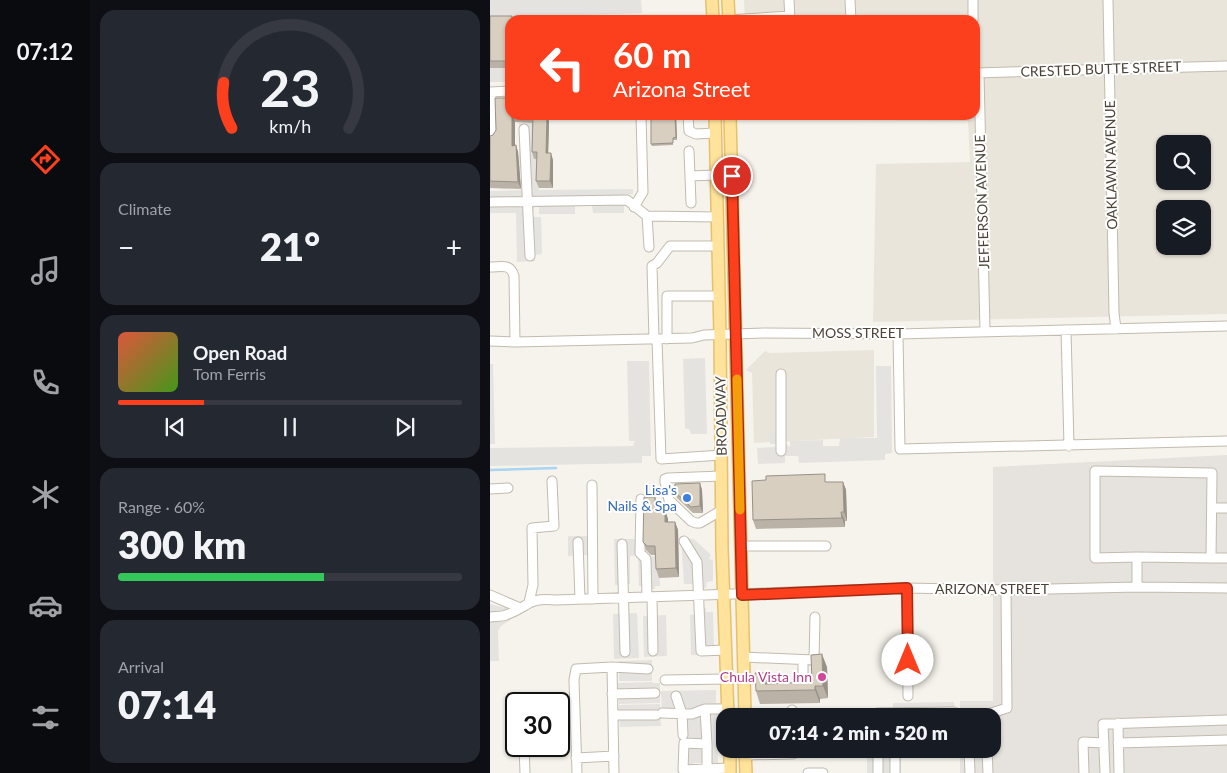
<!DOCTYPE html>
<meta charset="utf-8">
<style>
body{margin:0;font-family:Lato,sans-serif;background:#242831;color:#f1f3f6;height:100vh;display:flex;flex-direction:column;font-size:19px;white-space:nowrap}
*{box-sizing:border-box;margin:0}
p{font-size:16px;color:#9ea1a6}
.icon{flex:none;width:28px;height:28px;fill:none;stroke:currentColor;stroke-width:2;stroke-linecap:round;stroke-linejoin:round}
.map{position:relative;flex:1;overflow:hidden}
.drawer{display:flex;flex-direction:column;gap:10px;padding:10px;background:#0d0f14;width:400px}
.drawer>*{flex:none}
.banner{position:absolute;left:15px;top:15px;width:475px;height:105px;border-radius:15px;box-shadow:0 1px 4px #0004;background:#fc3f1d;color:#fff;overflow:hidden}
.controls{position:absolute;left:666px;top:135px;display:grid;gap:10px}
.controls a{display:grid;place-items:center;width:55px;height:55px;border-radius:10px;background:#171b24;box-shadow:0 1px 4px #0004;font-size:25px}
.speed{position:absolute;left:15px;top:692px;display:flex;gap:10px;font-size:25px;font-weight:700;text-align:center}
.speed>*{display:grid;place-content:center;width:65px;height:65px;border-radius:50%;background:#171b24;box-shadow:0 1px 4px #0004;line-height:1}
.speed .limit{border:2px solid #111;border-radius:8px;background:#fff;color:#111}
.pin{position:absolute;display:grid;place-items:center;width:42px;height:42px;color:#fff;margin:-21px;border:2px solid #fff;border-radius:50%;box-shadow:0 1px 5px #0007}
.me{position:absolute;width:55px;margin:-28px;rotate:0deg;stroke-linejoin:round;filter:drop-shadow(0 0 4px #0008)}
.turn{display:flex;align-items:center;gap:18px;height:105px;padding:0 25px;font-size:22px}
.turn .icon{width:65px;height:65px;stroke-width:2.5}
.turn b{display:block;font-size:35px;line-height:42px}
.big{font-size:38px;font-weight:800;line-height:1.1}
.drawer .card{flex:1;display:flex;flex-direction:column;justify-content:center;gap:8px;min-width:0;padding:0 18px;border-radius:15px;background:#242831}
.drawer .dial{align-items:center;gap:0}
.dial svg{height:130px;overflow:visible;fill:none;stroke:#363941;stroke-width:7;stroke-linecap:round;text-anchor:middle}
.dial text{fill:#f1f3f6;stroke:none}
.song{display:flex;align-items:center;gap:15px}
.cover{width:60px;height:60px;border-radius:8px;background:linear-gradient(135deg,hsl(10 70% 55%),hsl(100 70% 35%))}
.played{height:5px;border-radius:2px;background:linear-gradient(90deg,#fc3f1d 25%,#363941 25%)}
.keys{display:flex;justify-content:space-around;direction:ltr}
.heat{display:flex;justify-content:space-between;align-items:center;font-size:28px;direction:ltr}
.charge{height:8px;border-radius:4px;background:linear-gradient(90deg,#34c759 60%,#363941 0)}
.trip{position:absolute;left:226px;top:708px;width:285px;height:50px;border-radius:15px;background:#171b24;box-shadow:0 1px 4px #0004;font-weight:800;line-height:50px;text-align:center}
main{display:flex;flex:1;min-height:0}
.tab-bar{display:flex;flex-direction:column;width:90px;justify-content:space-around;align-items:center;background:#090b0e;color:#9ea1a6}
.tab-bar .icon{width:35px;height:35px}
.tab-bar .active{color:#fc3f1d}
.tab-bar b{font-size:22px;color:#f1f3f6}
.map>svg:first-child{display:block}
</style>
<main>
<nav class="tab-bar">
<b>07:12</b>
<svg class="icon active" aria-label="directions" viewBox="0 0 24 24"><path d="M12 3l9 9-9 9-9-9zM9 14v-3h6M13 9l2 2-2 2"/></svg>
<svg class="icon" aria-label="music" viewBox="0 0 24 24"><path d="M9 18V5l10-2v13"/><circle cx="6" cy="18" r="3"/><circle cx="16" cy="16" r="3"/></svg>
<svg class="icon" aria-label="phone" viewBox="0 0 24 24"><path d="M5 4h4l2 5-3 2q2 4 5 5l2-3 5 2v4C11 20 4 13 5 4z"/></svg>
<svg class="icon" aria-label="climate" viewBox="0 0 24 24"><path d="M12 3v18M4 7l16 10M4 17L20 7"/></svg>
<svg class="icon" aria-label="car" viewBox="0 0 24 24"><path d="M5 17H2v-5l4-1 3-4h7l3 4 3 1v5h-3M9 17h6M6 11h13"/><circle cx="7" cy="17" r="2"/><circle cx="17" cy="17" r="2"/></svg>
<svg class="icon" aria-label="filters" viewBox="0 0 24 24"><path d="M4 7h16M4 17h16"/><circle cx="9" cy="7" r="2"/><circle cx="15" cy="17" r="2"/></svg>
</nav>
<section class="drawer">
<div class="card dial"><svg viewBox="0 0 100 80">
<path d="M14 69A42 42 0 1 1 86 69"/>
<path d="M14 69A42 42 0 0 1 9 41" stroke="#fc3f1d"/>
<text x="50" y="56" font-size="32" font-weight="700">23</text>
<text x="50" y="72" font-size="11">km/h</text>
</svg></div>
<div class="card"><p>Climate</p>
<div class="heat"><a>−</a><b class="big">21°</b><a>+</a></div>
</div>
<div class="card">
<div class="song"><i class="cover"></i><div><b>Open Road</b><p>Tom Ferris</p></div></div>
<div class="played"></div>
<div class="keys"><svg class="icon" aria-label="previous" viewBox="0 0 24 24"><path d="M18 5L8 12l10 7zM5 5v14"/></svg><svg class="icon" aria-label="pause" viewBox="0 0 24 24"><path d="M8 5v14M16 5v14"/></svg><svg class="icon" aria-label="next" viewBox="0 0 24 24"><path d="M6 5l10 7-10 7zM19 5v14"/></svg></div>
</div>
<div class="card"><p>Range · 60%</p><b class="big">300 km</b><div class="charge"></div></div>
<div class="card"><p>Arrival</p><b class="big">07:14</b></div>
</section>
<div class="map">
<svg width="737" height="773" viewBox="0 0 737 773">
<rect width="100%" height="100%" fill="#f6f3ec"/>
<path fill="#eae5da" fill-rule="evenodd" d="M254,0H737V314L383,322L386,164L480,162L478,121L258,119V115H485V20H255ZM675,144H712V181H675ZM675,209H712V246H675Z
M384,350V437L264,443L262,373L256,370L275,351L280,353Z"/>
<path fill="#e6e2dd" d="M737,455V773H470V749H502V716H470V701H503V467Z"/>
<path fill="#e5e3e0" d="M0,0H151L152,13L0,18Z
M20,67V82H0V68Z
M29,123H44L45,159H48L49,190L143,189V194L134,195V213H103L102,205L85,206V214H49V207H45L42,211L43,217H51L52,254L45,255V261L27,262L26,213H0V191L33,190V168H29Z
M215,358L217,434H201L200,430L195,428L193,359Z
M137,361H159L161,456H152V463L0,466V448L143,446L145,441H139Z
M0,364H3L5,444H0Z
M386,366H401L402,453L395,454V460L309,463L308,456H295V463L268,464L267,448L284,447L286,446V444H280V433L295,432L296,444L300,447V441L333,440V446H349L350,438H387Z
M78,536H99L100,555L78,556Z
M191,538L204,539L221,555L219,559L223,560V581L217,582L216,588H204V584H194Z
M124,539H147L148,555L140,556V584L125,585Z
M169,556L170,586H165V589H157L156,586H149L148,557Z
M0,604L16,608L20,620L11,626L8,631L9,661H0Z
M207,608H216V612H223L224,647H229V656L201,655L200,615L207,614Z
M147,613L149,658L124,659L123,614Z
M176,615L177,656L154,657L153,616Z
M162,660V681H129V661Z
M163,682V683H170V703L129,704L128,683Z
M226,690V703H230V713L227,714L228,763H203V773H190L188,714H172L171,691Z
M464,702L465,716H376V713L403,712V703Z
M170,704L171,726L130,727L129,705Z
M377,749H411V773H377Z"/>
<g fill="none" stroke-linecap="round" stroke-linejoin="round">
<path stroke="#a9d4f2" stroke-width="2.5" d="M0,470L66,468"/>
<g stroke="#c2bbae" stroke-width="11">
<path id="minor" d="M299,0L300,20
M360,0L361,20
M483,0V20
M618,0L624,313L626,329
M239,20L300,16
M485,73L737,66
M489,73L495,331
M0,92L20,91
M1,92L2,137
M198,115L199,131L206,134L225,133
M34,129L40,256
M199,151L201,203
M200,176L226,175
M0,202L137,200L157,216L227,217
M144,207L153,192L151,115
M157,216L159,247
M0,267C12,267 20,263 24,276L25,342
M576,330L579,446
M408,334L410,449L737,441
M164,339L162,266L167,263L180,246H228
M167,339L171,459L232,455
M177,339V296H229
M0,341L25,342L202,338L214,335L274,333L408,334L737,326
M291,374V451
M102,485L103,599
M0,489L18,488
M151,499L150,553L156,559L157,597
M722,508H737
M232,510L210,523H206L201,521L179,500L175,482V479L178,478L232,476
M194,541L207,562L211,651L236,650
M88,542L90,599
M132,544L135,652
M251,546H336
M647,557L721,558
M647,587V557L605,558V471L722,473L721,558H737
M417,588L418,696
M0,595L30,608
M162,597L163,651
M39,602L43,585L42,528L64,526L62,481
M0,617C5,616 11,617 16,615C39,607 37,597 66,600L417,588L516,590L647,587L737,588
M253,657L324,660L325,617
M175,680L237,679
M313,687V660
M122,694L165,693
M186,696L192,714L193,735
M302,710V716
M172,713L202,714L215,709
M123,715H166
M495,715L517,708L516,590
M387,716V713L464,712
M479,716V714L495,715V716
M628,723L629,773
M628,743L737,740
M217,744L215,709H238
M34,746L35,773
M388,749V773
M405,749V773
M479,749L480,773
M497,749L498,773
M256,755L303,754V749
M86,758L124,756
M217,769V744L194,743L193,770L240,768
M87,773L84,680L86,669L122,667
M124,773L122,667L158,669
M318,773H333
M594,773L593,742L614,743
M615,773L613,724L737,720"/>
</g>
<g stroke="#e6c16a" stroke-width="14">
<path id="major" d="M222,0L223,20
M238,0L239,20
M225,115L230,335L232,550L238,716
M240,115L255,716
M240,749V773
M255,749L256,773"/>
</g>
<use href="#minor" stroke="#fff" stroke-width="9"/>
<use href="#major" stroke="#ffe39c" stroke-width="11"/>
</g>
<path fill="#bab2a6" d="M0,16L20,20V68H0Z
M20,115H57L59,122L58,153L63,160V188H49L46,181L47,159H44L42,152V123L25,122V145H26L28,152L31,189L0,188V136L3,135Z
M161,115H186L187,140H183V145L162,146L161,144Z
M276,480L338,482H353L356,490L357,521H355V527L266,529L263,520Z
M210,483L212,490L213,513H203L187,498L184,491Z
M168,506V510H175L178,519V522H185L188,530L189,577L169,578L166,569V555H161L156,550L153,542Z
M337,667L338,698L330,699V703L270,704L266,691L278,684L322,682Z"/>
<path fill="#979187" d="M22,115L25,122V152L22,146Z
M57,115L59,122L58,160L56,153Z
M185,115H186L187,140L186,137Z
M26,145L28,152L31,189L28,182Z
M61,153L63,160V188L60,181Z
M353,482L356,490L357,521L354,512Z
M210,483L212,490L213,513L210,506Z
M165,497L168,506V519L165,510Z
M175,510L178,519V531L175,522Z
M351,512L355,521V527L352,518Z
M185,522L188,530L189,577L186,568Z
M332,654L337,667L338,698L333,686Z
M274,673L279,686L275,684Z
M325,686L330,699V703L325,690Z"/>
<path fill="#d8cfc1" stroke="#979187" d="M0,16H22V20H20V61H0Z
M5,98H20V115H57L56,153H61L60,181H46L47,152H42L43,116L22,115V146L26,145L28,182L0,181V136L3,135L6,130Z
M161,115H185L186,137L183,138V143L161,144Z
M335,474V482H353L354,512H351L352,518L263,520L262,481L276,480V476Z
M210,483V506L201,507L184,491L185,484Z
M154,497H165V510H175V522H185L186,568L166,569L165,546H157L153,542Z
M332,654L333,686H325V690L266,691L265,673H274L275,684L322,682L321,655Z"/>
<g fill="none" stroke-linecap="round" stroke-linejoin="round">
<g stroke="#a42913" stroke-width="12">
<path id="route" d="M242,176L252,595L417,588L418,660"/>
</g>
<use href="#route" stroke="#fc3f1d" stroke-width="9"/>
<path stroke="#f59e0b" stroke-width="9" d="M247,379L250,510"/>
</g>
<circle fill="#3f7fe0" stroke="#fff" stroke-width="2" cx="197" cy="498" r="5"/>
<circle fill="#d1479c" stroke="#fff" stroke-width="2" cx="332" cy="677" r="5"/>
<g text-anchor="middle" stroke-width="4" stroke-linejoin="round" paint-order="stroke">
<g font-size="14" fill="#4b4439" stroke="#fff">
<text transform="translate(611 69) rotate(-2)" y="5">CRESTED BUTTE STREET</text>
<text transform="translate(621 165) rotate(-91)" y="5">OAKLAWN AVENUE</text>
<text transform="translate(492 202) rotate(-92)" y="5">JEFFERSON AVENUE</text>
<text x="368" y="338">MOSS STREET</text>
<text transform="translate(231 416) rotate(-91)" y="5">BROADWAY</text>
<text x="502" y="594">ARIZONA STREET</text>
</g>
<g font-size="14" fill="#366cbe" stroke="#fff" text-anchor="end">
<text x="187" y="495">Lisa's<tspan x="187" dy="16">Nails &amp; Spa</tspan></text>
</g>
<g font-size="14" fill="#b23c85" stroke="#fff" text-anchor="end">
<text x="322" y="682">Chula Vista Inn</text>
</g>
</g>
</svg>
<div class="controls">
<a><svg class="icon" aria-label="search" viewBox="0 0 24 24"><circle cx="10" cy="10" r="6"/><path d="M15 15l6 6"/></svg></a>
<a><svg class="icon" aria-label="layers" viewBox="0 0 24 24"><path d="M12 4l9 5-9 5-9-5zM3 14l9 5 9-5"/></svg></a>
</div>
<div class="speed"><div class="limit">30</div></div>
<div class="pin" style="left:242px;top:176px;background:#d93025"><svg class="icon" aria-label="arrive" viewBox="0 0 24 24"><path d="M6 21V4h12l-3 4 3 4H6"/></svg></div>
<svg class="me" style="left:418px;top:660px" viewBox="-20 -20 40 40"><circle r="19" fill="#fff"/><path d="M0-13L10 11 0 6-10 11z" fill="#fc3f1d"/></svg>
<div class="trip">07:14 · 2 min · 520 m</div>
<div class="banner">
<div class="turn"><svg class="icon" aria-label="left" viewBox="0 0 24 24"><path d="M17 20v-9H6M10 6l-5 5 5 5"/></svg><div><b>60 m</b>Arizona Street</div></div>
</div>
</div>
</main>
